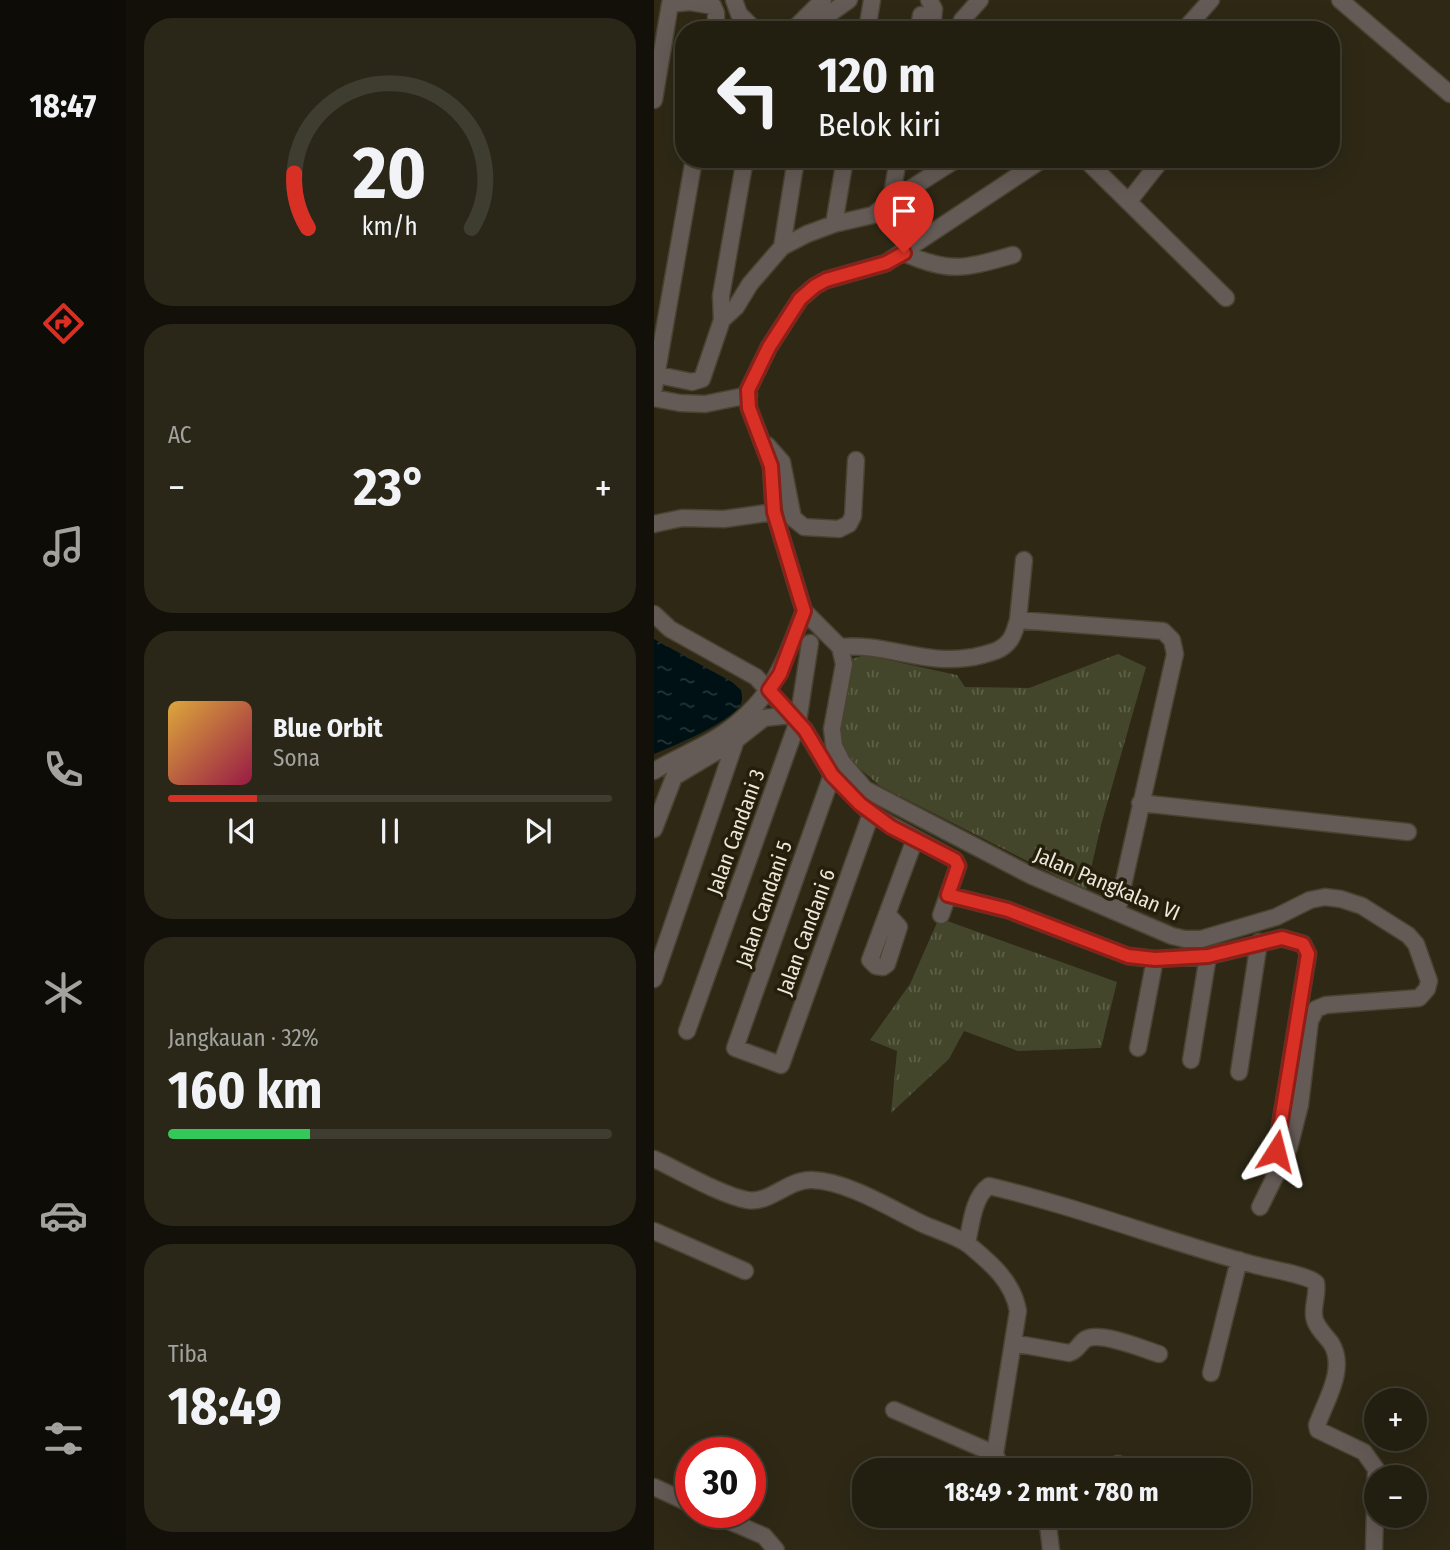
<!DOCTYPE html>
<html lang="id">
<meta charset="utf-8">
<style>
body{margin:0;font-family:"Fira Sans Condensed",sans-serif;background:#2a2719;color:#f1f3f6;height:100vh;display:flex;flex-direction:column;font-size:26px;white-space:nowrap}
*{box-sizing:border-box;margin:0}
p{font-size:23px;color:#a2a29f}
.icon{flex:none;width:38px;height:38px;fill:none;stroke:currentColor;stroke-width:2;stroke-linecap:round;stroke-linejoin:round}
.map{position:relative;flex:1;overflow:hidden}
.side{display:flex;flex-direction:column;gap:18px;padding:18px;background:#131009;width:528px}
.side>*{flex:none}
.hud{position:absolute;left:21px;top:21px;width:665px;height:147px;border-radius:28px;box-shadow:0 7px 28px #0002,0 0 0 2px #3f3c30;background:#221e10;color:#f1f3f6;overflow:hidden}
.controls{position:absolute;left:710px;top:1388px;display:grid;gap:14px}
.controls a{display:grid;place-items:center;width:63px;height:63px;border-radius:50%;background:#221e10;box-shadow:0 7px 28px #0002,0 0 0 2px #3f3c30;font-size:35px}
.speed{position:absolute;left:21px;top:1437px;display:flex;gap:14px;font-size:35px;font-weight:700;text-align:center}
.speed>*{display:grid;place-content:center;width:91px;height:91px;border-radius:50%;background:#221e10;box-shadow:0 7px 28px #0002,0 0 0 2px #3f3c30;line-height:1}
.speed .limit{border:10px solid #d22;background:#fff;color:#111}
.pin{position:absolute;display:grid;place-items:center;width:60px;height:60px;color:#fff;margin:-72px -30px;border-radius:50% 50% 50% 0;rotate:-45deg;box-shadow:0 0 7px #0007}
.pin .icon{rotate:45deg}
.me{position:absolute;width:77px;margin:-38px;rotate:9deg;stroke-linejoin:round;filter:drop-shadow(0 0 5px #0008)}
.turn{display:flex;align-items:center;gap:24px;height:147px;padding:0 28px;font-size:32px}
.turn .icon{width:91px;height:91px;stroke-width:2.5}
.turn b{display:block;font-size:49px;line-height:60px}
.big{font-size:52px;font-weight:700;line-height:1.1}
.side .widget{flex:1;display:flex;flex-direction:column;justify-content:center;gap:10px;min-width:0;padding:0 24px;border-radius:28px;background:#2a2719}
.side .dial{align-items:center;gap:0}
.dial svg{height:182px;overflow:visible;fill:none;stroke:#3f3c30;stroke-width:7;stroke-linecap:round;text-anchor:middle}
.dial text{fill:#f1f3f6;stroke:none}
.song{display:flex;align-items:center;gap:21px}
.cover{width:84px;height:84px;border-radius:10px;background:linear-gradient(135deg,hsl(40 70% 55%),hsl(340 70% 35%))}
.played{height:7px;border-radius:4px;background:linear-gradient(90deg,#d93025 20%,#3f3c30 20%)}
.keys{display:flex;justify-content:space-around;direction:ltr}
.heat{display:flex;justify-content:space-between;align-items:center;font-size:38px;direction:ltr}
.charge{height:10px;border-radius:5px;background:linear-gradient(90deg,#34c759 32%,#3f3c30 0)}
.trip{position:absolute;left:198px;top:1458px;width:399px;height:70px;border-radius:28px;background:#221e10;box-shadow:0 7px 28px #0002,0 0 0 2px #3f3c30;font-weight:700;line-height:70px;text-align:center}
main{display:flex;flex:1;min-height:0}
.dock{display:flex;flex-direction:column;width:126px;justify-content:space-around;align-items:center;background:#0e0c06;color:#a2a29f}
.dock .icon{width:49px;height:49px}
.dock .active{color:#d93025}
.dock b{font-size:32px;color:#f1f3f6}
.map>svg:first-child{display:block}
</style>
<main>
<nav class="dock">
<b>18:47</b>
<svg class="icon active" aria-label="directions" viewBox="0 0 24 24"><path d="M12 3l9 9-9 9-9-9zM9 14v-3h6M13 9l2 2-2 2"/></svg>
<svg class="icon" aria-label="music" viewBox="0 0 24 24"><path d="M9 18V5l10-2v13"/><circle cx="6" cy="18" r="3"/><circle cx="16" cy="16" r="3"/></svg>
<svg class="icon" aria-label="phone" viewBox="0 0 24 24"><path d="M5 4h4l2 5-3 2q2 4 5 5l2-3 5 2v4C11 20 4 13 5 4z"/></svg>
<svg class="icon" aria-label="climate" viewBox="0 0 24 24"><path d="M12 3v18M4 7l16 10M4 17L20 7"/></svg>
<svg class="icon" aria-label="car" viewBox="0 0 24 24"><path d="M5 17H2v-5l4-1 3-4h7l3 4 3 1v5h-3M9 17h6M6 11h13"/><circle cx="7" cy="17" r="2"/><circle cx="17" cy="17" r="2"/></svg>
<svg class="icon" aria-label="filters" viewBox="0 0 24 24"><path d="M4 7h16M4 17h16"/><circle cx="9" cy="7" r="2"/><circle cx="15" cy="17" r="2"/></svg>
</nav>
<section class="side">
<div class="widget dial"><svg viewBox="0 0 100 80">
<path d="M14 69A42 42 0 1 1 86 69"/>
<path d="M14 69A42 42 0 0 1 8 45" stroke="#d93025"/>
<text x="50" y="56" font-size="32" font-weight="700">20</text>
<text x="50" y="72" font-size="11">km/h</text>
</svg></div>
<div class="widget"><p>AC</p>
<div class="heat"><a>−</a><b class="big">23°</b><a>+</a></div>
</div>
<div class="widget">
<div class="song"><i class="cover"></i><div><b>Blue Orbit</b><p>Sona</p></div></div>
<div class="played"></div>
<div class="keys"><svg class="icon" aria-label="previous" viewBox="0 0 24 24"><path d="M18 5L8 12l10 7zM5 5v14"/></svg><svg class="icon" aria-label="pause" viewBox="0 0 24 24"><path d="M8 5v14M16 5v14"/></svg><svg class="icon" aria-label="next" viewBox="0 0 24 24"><path d="M6 5l10 7-10 7zM19 5v14"/></svg></div>
</div>
<div class="widget"><p>Jangkauan · 32%</p><b class="big">160 km</b><div class="charge"></div></div>
<div class="widget"><p>Tiba</p><b class="big">18:49</b></div>
</section>
<div class="map">
<svg width="796" height="1550" viewBox="0 0 796 1550">
<defs>
<pattern id="grass-tufts" width="24" height="20" patternUnits="userSpaceOnUse" patternTransform="scale(1.75)"><rect width="24" height="20" fill="#43462b"/><path d="M3 7l-1-3M5 7V3M7 7l1-3M15 17l-1-3M17 17v-4M19 17l1-3" fill="none" stroke="#5e6149"/></pattern>
<pattern id="water-ripples" width="26" height="14" patternUnits="userSpaceOnUse" patternTransform="scale(1.75)"><rect width="26" height="14" fill="#001115"/><path d="M2 4q2-2 4 0t4 0M15 11q2-2 4 0t4 0" fill="none" stroke="#253436"/></pattern>
</defs>
<rect width="100%" height="100%" fill="#2e2815"/>
<path fill="url(#grass-tufts)" d="M464,654L492,667L447,825L432,891L226,786L196,760L184,733L195,660L211,655L303,675L311,687L375,688Z
M285,918L463,982L447,1048L364,1051L310,1031L295,1059L237,1113L243,1051L216,1040L256,984Z"/>
<path fill="url(#water-ripples)" d="M0,639L78,682L87,690C88,695 89,700 86,706C74,723 20,746 0,754Z"/>
<g fill="none" stroke-linecap="round" stroke-linejoin="round">
<g stroke="#494331" stroke-width="19">
<path id="minor" d="M80,0L85,14L101,30
M275,0L280,9L278,30
M686,0L796,94
M139,30L169,0
M164,30L171,17L195,0
M213,30L218,0
M265,30L267,15
M305,30L308,20L326,0
M530,30L557,0
M0,100L16,4L36,2L59,6L62,13V30
M389,159L232,263L172,280L161,286L146,299L115,347L94,390L95,408L117,466L120,512L150,611L186,647L190,664L178,729L180,746L188,762L211,789L378,876L518,936L531,939H547L622,917L656,900L671,897L687,899L708,906L754,935L762,944L775,981L773,989L765,998L672,1005L662,1009L656,1021L646,1105L635,1148L606,1207
M431,159L572,298
M237,201L244,159
M475,201L508,159
M180,224L191,159
M128,247L142,159
M250,253C297,274 312,268 359,255
M68,320L67,296L91,159
M0,374L38,382L48,379L68,320L82,307L96,284L128,247L153,234L180,224L219,215L237,201L303,159
M0,388L40,159
M0,398L26,403L51,404L95,395
M113,445L128,462L139,518L150,527L185,529L195,524L199,516L202,460
M0,524L28,518L70,519L120,512
M370,560L364,620L509,631L518,640L521,654L463,912
M0,614L16,629L102,677L151,730L178,775L217,814L301,860L304,866L287,915
M186,647C234,642 275,669 328,655C339,652 349,650 356,640C360,635 362,626 364,620
M0,771C21,758 46,749 67,735C118,701 129,665 150,611
M178,775L81,1048L127,1065L217,814
M486,803L754,832
M0,829L20,777L82,740
M294,895L354,910L474,956L501,959L554,956L628,938L649,944L654,954L622,1151
M233,914L245,927L233,964L229,967L222,966L216,960L261,839
M0,979L82,740L110,718L137,715
M33,1031L144,721L156,643
M484,1048L501,959
M537,1060L554,956
M585,1072L605,942
M0,1159C24,1170 69,1196 93,1200C116,1204 134,1179 158,1180C194,1181 239,1210 271,1225C285,1231 303,1236 315,1245C338,1264 359,1282 364,1311L341,1454L344,1461L356,1470
M0,1231L91,1271
M313,1243C317,1226 319,1197 335,1186C425,1207 512,1241 601,1265C615,1269 654,1275 662,1283C664,1294 659,1304 660,1315C660,1325 671,1335 677,1343C693,1368 672,1400 663,1425L664,1430L710,1452L722,1469L720,1550
M359,1343L415,1353C424,1351 425,1343 432,1339C447,1331 489,1349 505,1354
M557,1373L585,1260
M240,1410L341,1454
M462,1470L464,1464
M0,1487L37,1504
M54,1512L110,1536L122,1550
M393,1516L397,1550"/>
</g>
<use href="#minor" stroke="#645a56" stroke-width="16"/>
</g>
<g fill="none" stroke-linecap="round" stroke-linejoin="round">
<g stroke="#8d1f18" stroke-width="18">
<path id="route" d="M250,253L232,263L172,280L161,286L146,299L115,347L94,390L95,408L117,466L120,512L150,611L126,674L115,690L151,730L178,775L206,804L237,827L301,860L304,866L294,895L354,910L474,956L501,959L554,956L628,938L649,944L654,954L622,1151"/>
</g>
<use href="#route" stroke="#d93025" stroke-width="12"/>
</g>
<g text-anchor="middle" stroke-width="7" stroke-linejoin="round" paint-order="stroke">
<g font-size="21" fill="#ece8dc" stroke="#241e0b">
<text transform="translate(82 832) rotate(-70)" y="7">Jalan Candani 3</text>
<text transform="translate(453 884) rotate(23)" y="7">Jalan Pangkalan VI</text>
<text transform="translate(110 904) rotate(-71)" y="7">Jalan Candani 5</text>
<text transform="translate(152 932) rotate(-70)" y="7">Jalan Candani 6</text>
</g>
</g>
</svg>
<div class="controls">
<a>+</a>
<a>−</a>
</div>
<div class="speed"><div class="limit">30</div></div>
<div class="pin" style="left:250px;top:253px;background:#d93025"><svg class="icon" aria-label="arrive" viewBox="0 0 24 24"><path d="M6 21V4h12l-3 4 3 4H6"/></svg></div>
<svg class="me" style="left:622px;top:1151px" viewBox="-20 -20 40 40"><path d="M0-17L14 15 0 8-14 15z" fill="#d93025" stroke="#fff" stroke-width="4"/></svg>
<div class="trip">18:49 · 2 mnt · 780 m</div>
<div class="hud">
<div class="turn"><svg class="icon" aria-label="left" viewBox="0 0 24 24"><path d="M17 20v-9H6M10 6l-5 5 5 5"/></svg><div><b>120 m</b>Belok kiri</div></div>
</div>
</div>
</main>
